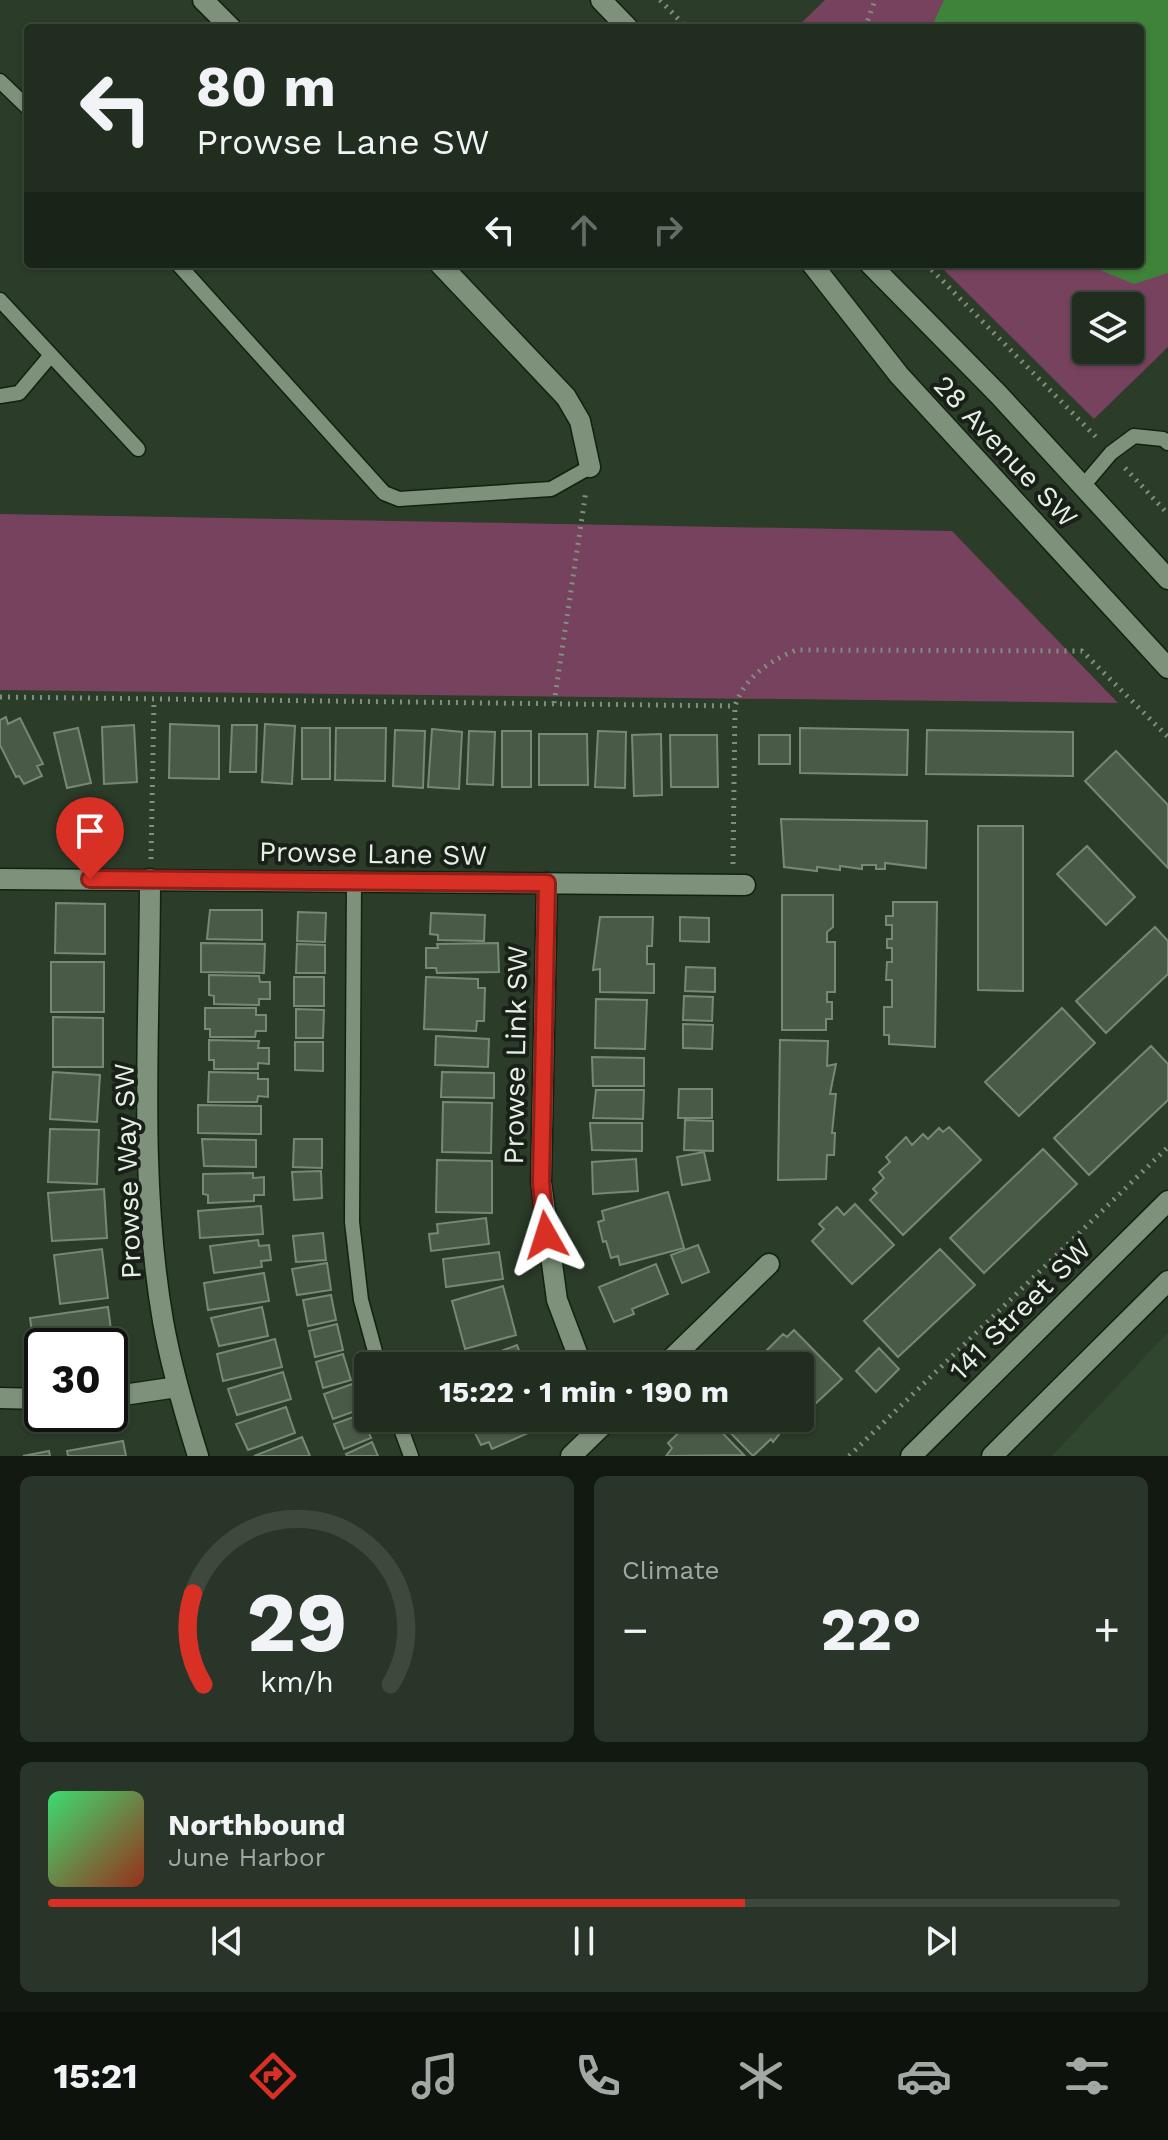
<!DOCTYPE html>
<meta charset="utf-8">
<style>
body{margin:0;font-family:"Work Sans",sans-serif;background:#283528;color:#f1f3f6;height:100vh;display:flex;flex-direction:column;font-size:30px;white-space:nowrap}
*{box-sizing:border-box;margin:0}
p{font-size:26px;color:#a2a8a4}
.icon{flex:none;width:44px;height:44px;fill:none;stroke:currentColor;stroke-width:2;stroke-linecap:round;stroke-linejoin:round}
.map{position:relative;height:1456px;overflow:hidden}
.sheet{display:flex;flex-direction:column;gap:20px;padding:20px;background:#121911;flex:1}
.sheet>*{flex:none}
.hud{position:absolute;left:24px;top:24px;width:1120px;height:244px;border-radius:8px;box-shadow:0 2px 6px #0004,0 0 0 2px #3d493d;background:#202d1f;color:#f1f3f6;overflow:hidden}
.buttons{position:absolute;left:1072px;top:292px;display:grid;gap:16px}
.buttons a{display:grid;place-items:center;width:72px;height:72px;border-radius:8px;background:#202d1f;box-shadow:0 2px 6px #0004,0 0 0 2px #3d493d;font-size:40px}
.speed{position:absolute;left:24px;top:1328px;display:flex;gap:16px;font-size:40px;font-weight:700;text-align:center}
.speed>*{display:grid;place-content:center;width:104px;height:104px;border-radius:50%;background:#202d1f;box-shadow:0 2px 6px #0004,0 0 0 2px #3d493d;line-height:1}
.speed .limit{border:4px solid #111;border-radius:12px;background:#fff;color:#111}
.pin{position:absolute;display:grid;place-items:center;width:68px;height:68px;color:#fff;margin:-82px -34px;border-radius:50% 50% 50% 0;rotate:-45deg;box-shadow:0 0 8px #0007}
.pin .icon{rotate:45deg}
.me{position:absolute;width:88px;margin:-44px;rotate:354deg;stroke-linejoin:round;filter:drop-shadow(0 0 6px #0008)}
.turn{display:flex;align-items:center;gap:28px;height:168px;padding:0 40px;font-size:36px}
.turn .icon{width:104px;height:104px;stroke-width:2.5}
.turn b{display:block;font-size:56px;line-height:68px}
.lanes{display:flex;align-items:center;height:76px;padding:0 40px;background:#0003;justify-content:center;gap:40px;direction:ltr}
.lanes .off{opacity:.35}
.big{font-size:60px;font-weight:700;line-height:1.1}
.sheet .tile{flex:1;display:flex;flex-direction:column;justify-content:center;gap:12px;min-width:0;padding:0 28px;border-radius:12px;background:#283528}
.sheet .dial{align-items:center;gap:0}
.dial svg{height:208px;overflow:visible;fill:none;stroke:#3d493d;stroke-width:7;stroke-linecap:round;text-anchor:middle}
.dial text{fill:#f1f3f6;stroke:none}
.song{display:flex;align-items:center;gap:24px}
.cover{width:96px;height:96px;border-radius:12px;background:linear-gradient(135deg,hsl(140 70% 55%),hsl(10 70% 35%))}
.played{height:8px;border-radius:4px;background:linear-gradient(90deg,#d93025 65%,#3d493d 65%)}
.keys{display:flex;justify-content:space-around;direction:ltr}
.heat{display:flex;justify-content:space-between;align-items:center;font-size:44px;direction:ltr}
.sheet .tiles{flex:1;display:grid;gap:20px;grid-template-columns:1fr 1fr}
.tile:last-child{grid-column:span 2}
.trip{position:absolute;left:354px;top:1352px;width:460px;height:80px;border-radius:8px;background:#202d1f;box-shadow:0 2px 6px #0004,0 0 0 2px #3d493d;font-weight:700;line-height:80px;text-align:center}
.tab-bar{display:flex;height:128px;justify-content:space-around;align-items:center;background:#0d120c;color:#a2a8a4}
.tab-bar .icon{width:56px;height:56px}
.tab-bar .on{color:#d93025}
.tab-bar b{font-size:36px;color:#f1f3f6}
.map>svg:first-child{display:block}
</style>
<div class="map">
<svg width="1168" height="1456" viewBox="0 0 1168 1456">
<rect width="100%" height="100%" fill="#2b3c29"/>
<path fill="#30462e" d="M1168,1333V1456H1052L1152,1349Z"/>
<path fill="#76425e" fill-rule="evenodd" d="M825,0H1168V347L1094,419L938,264H1140V28H796ZM1086,306H1130V350H1086Z
M0,514L952,531L1118,703L0,690Z"/>
<path fill="#3e8339" d="M944,0H1168V273L1134,284L1085,264H1140V28H931Z"/>
<path fill="#495b47" stroke="#768974" stroke-width="2" d="M6,717L8,724L20,718L43,764L37,766L42,776L24,784L19,776L16,777L0,745V720Z
M170,724L219,726V779L169,778Z
M265,724L295,726L292,784L262,782Z
M134,725L137,782L104,784L102,727Z
M232,725H257L256,772H230Z
M78,728L91,783L67,788L54,733Z
M302,728H330V779H302Z
M336,728H386L385,781L335,780Z
M800,728L908,730L907,775L800,773Z
M432,729L462,732L459,789L428,787Z
M395,730L425,731L423,788L393,786Z
M927,730L1073,732V776L926,774Z
M469,731L495,732L493,785L467,784Z
M502,731H531V787H502Z
M598,731L626,732L625,788L595,787Z
M539,734H587L588,785H539Z
M661,734L662,795L634,796L632,735Z
M670,735H717L718,787H671Z
M759,735H790V764H759Z
M1116,751L1168,805V868L1085,781Z
M781,819L927,821L926,868L885,863V869H876V865H862V869L840,866V870L817,867V871L784,867Z
M978,826H1023V991L978,990Z
M1087,846L1135,897L1106,925L1057,874Z
M782,895H833V927L827,932V942H835V992H827V1002H832V1019H826V1030H782Z
M893,902H937L935,1047L889,1044V1035H884V1007H892V980H886L887,962H892V948H887V939H892V925H886V916H893Z
M56,903L105,904V954L55,953Z
M210,910H262V940L207,939Z
M298,912L326,913L325,942L297,941Z
M431,913L485,915L484,941L438,940V935L430,934Z
M600,917H653L652,946H647V964H654V993L600,992V969L593,970Z
M680,917L709,918V942L680,941Z
M1155,927L1168,941V974L1106,1033L1076,1001Z
M201,943L265,944L264,973L201,972Z
M498,943L499,972L437,973L436,968H426V948H438L437,944Z
M297,944L325,945V973H296Z
M51,962H104V1012H51Z
M686,967L715,968V992L685,991Z
M209,975L259,976L260,982H270V999H259V1005L214,1004V996L209,995Z
M294,977H324V1006H294Z
M426,977L478,979V988H485L484,1021H477L476,1031L424,1029Z
M684,996L713,997L712,1021L683,1020Z
M596,999L647,1000L645,1049L595,1048Z
M205,1008H256V1015H266V1031H256L255,1037H210V1029H205Z
M1062,1008L1095,1043L1019,1116L985,1082Z
M296,1009L324,1010L323,1038H296Z
M53,1017L103,1018V1067H53Z
M683,1024L713,1025L712,1049L683,1048Z
M436,1036L489,1039L488,1067L435,1065Z
M209,1040L259,1041L258,1048H269V1064L258,1063V1069H214V1060H209Z
M780,1040L828,1041L827,1066L836,1064L830,1094H836L832,1133H835L834,1155H827L826,1179L778,1180Z
M295,1042H323V1071L295,1070Z
M1151,1046L1168,1064V1100L1089,1175L1054,1138Z
M592,1057L644,1058V1086H593Z
M53,1072L100,1075L97,1122L50,1119Z
M209,1072L258,1073V1079H268V1097L258,1096L257,1102H208Z
M442,1072L494,1073V1098L441,1097Z
M679,1089H712V1118H678Z
M596,1090H644L643,1119L593,1118Z
M443,1102L492,1103L491,1153L442,1152Z
M198,1105L261,1106V1134L198,1133Z
M685,1120L713,1121V1151L684,1150Z
M590,1123H642V1151L592,1150Z
M949,1127L981,1160L903,1235L870,1200L877,1193L873,1189L884,1178L879,1172L890,1162L886,1157L906,1137L912,1145L923,1134L928,1139L939,1128L943,1132Z
M50,1129L99,1130L97,1184L48,1182Z
M202,1139L256,1140V1167L204,1166Z
M294,1139H322V1168L293,1167Z
M1043,1149L1077,1184L984,1273L950,1238Z
M704,1152L710,1180L682,1185L677,1157Z
M636,1159L638,1191L593,1194L592,1162Z
M437,1160L492,1161V1213L436,1212Z
M321,1171L322,1198L294,1200L292,1172Z
M253,1173V1178L264,1177V1195H254V1201L208,1203V1195L203,1194V1174Z
M104,1189L107,1238L52,1241L48,1193Z
M668,1192L684,1248L620,1265L618,1256L611,1258L606,1241L603,1242L598,1222L604,1220L602,1211Z
M855,1204L894,1245L852,1284L812,1241L824,1229L819,1224L837,1207L844,1215Z
M261,1206L263,1234L200,1238L198,1211Z
M486,1218L489,1244L431,1251L429,1234L438,1233L437,1224Z
M323,1233L326,1260L296,1262L293,1236Z
M258,1240L259,1246L269,1245L271,1260L261,1261L262,1267L214,1273L210,1246Z
M698,1245L709,1272L682,1283L671,1255Z
M102,1249L108,1298L60,1304L54,1255Z
M940,1249L975,1285L898,1357L864,1321Z
M499,1252L503,1279L446,1287L443,1259Z
M327,1263L331,1290L297,1295L292,1269Z
M656,1264L668,1294L632,1309L634,1314L614,1322L599,1287Z
M264,1273L269,1301L208,1310L204,1283Z
M503,1286L516,1335L465,1349L452,1301Z
M331,1295L336,1320L308,1326L303,1300Z
M108,1307L112,1337L86,1340L87,1346H42V1353L35,1354L30,1318Z
M262,1307L268,1336L219,1346L211,1318Z
M337,1324L343,1350L315,1357L309,1331Z
M794,1330L842,1379L800,1418V1366H758L762,1363L758,1359L783,1334L787,1337Z
M275,1339L282,1367L223,1381L217,1354Z
M517,1345L525,1366H471L470,1363Z
M879,1348L899,1369L876,1392L856,1371Z
M343,1354L351,1380L323,1388L316,1362Z
M283,1372L291,1399L237,1415L228,1389Z
M352,1384L361,1409L333,1419L324,1394Z
M286,1407L295,1433L248,1450L236,1424Z
M362,1414L371,1438L344,1449L334,1424Z
M487,1418H530L535,1430L492,1449L489,1442L481,1445L474,1431L484,1426L482,1420Z
M694,1418L697,1421L708,1418L744,1455L666,1456L672,1448L668,1443Z
M716,1418H790L791,1419L773,1442L771,1439L753,1456Z
M302,1437L310,1456H254Z
M123,1441L126,1456H68L67,1451Z
M372,1442L378,1456H347L346,1454Z
M49,1451L50,1456H23Z"/>
<g fill="none" stroke-linecap="round" stroke-linejoin="round">
<g stroke="#122211" stroke-width="17">
<path id="lane" d="M0,81L28,108
M178,264L384,493L399,499L551,489L590,467
M0,300L51,355L19,393L0,396
M51,355L138,449
M1083,486L1111,453L1134,436L1163,439L1168,443
M354,881L352,1222L361,1300L379,1366
M397,1418L411,1456"/>
</g>
<g stroke="#122211" stroke-width="23">
<path id="street" d="M203,0L231,28
M440,264L566,397L580,421L590,467
M0,879L745,885
M150,879C150,1025 138,1177 163,1321C171,1367 184,1411 198,1456
M547,883L541,1182L557,1300L582,1366
M664,1366L769,1264
M110,1397L177,1387
M0,1398L42,1399
M571,1456L610,1418"/>
</g>
<g stroke="#122211" stroke-width="23">
<path id="secondary" d="M601,0L628,28
M812,264L899,375L1168,668
M870,264L999,395L1168,579
M911,1456L1168,1201
M992,1456L1168,1281"/>
</g>
<path stroke="#818f80" stroke-width="5" stroke-dasharray="2 6" stroke-linecap="butt" d="M660,0L687,28
M865,28L875,0
M926,264L1099,440
M1125,468L1168,514
M0,697L735,706
M554,703L586,491
M151,859L154,700
M733,864L735,706C745,677 768,662 796,650L1082,651L1168,737
M849,1456L1168,1147"/>
<use href="#lane" stroke="#7d917b" stroke-width="14"/>
<use href="#street" stroke="#7d917b" stroke-width="20"/>
<use href="#secondary" stroke="#7d917b" stroke-width="20"/>
</g>
<g fill="none" stroke-linecap="round" stroke-linejoin="round">
<g stroke="#8d1f18" stroke-width="20">
<path id="route" d="M90,879L547,883L541,1182L546,1235"/>
</g>
<use href="#route" stroke="#d93025" stroke-width="14"/>
</g>
<g text-anchor="middle" stroke-width="8" stroke-linejoin="round" paint-order="stroke">
<g font-size="28" fill="#e5f0e4" stroke="#192018">
<text transform="translate(1006 451) rotate(47)" y="10">28 Avenue SW</text>
<text transform="translate(373 853) rotate(1)" y="10">Prowse Lane SW</text>
<text transform="translate(515 1055) rotate(-89)" y="10">Prowse Link SW</text>
<text transform="translate(127 1171) rotate(-92)" y="10">Prowse Way SW</text>
<text transform="translate(1020 1309) rotate(-45)" y="10">141 Street SW</text>
</g>
</g>
</svg>
<div class="buttons">
<a><svg class="icon" aria-label="layers" viewBox="0 0 24 24"><path d="M12 4l9 5-9 5-9-5zM3 14l9 5 9-5"/></svg></a>
</div>
<div class="speed"><div class="limit">30</div></div>
<div class="pin" style="left:90px;top:879px;background:#d93025"><svg class="icon" aria-label="arrive" viewBox="0 0 24 24"><path d="M6 21V4h12l-3 4 3 4H6"/></svg></div>
<svg class="me" style="left:546px;top:1235px" viewBox="-20 -20 40 40"><path d="M0-17L14 15 0 8-14 15z" fill="#d93025" stroke="#fff" stroke-width="4"/></svg>
<div class="trip">15:22 · 1 min · 190 m</div>
<div class="hud">
<div class="turn"><svg class="icon" aria-label="left" viewBox="0 0 24 24"><path d="M17 20v-9H6M10 6l-5 5 5 5"/></svg><div><b>80 m</b>Prowse Lane SW</div></div>
<div class="lanes"><svg class="icon" aria-label="left" viewBox="0 0 24 24"><path d="M17 20v-9H6M10 6l-5 5 5 5"/></svg><svg class="icon off" aria-label="ahead" viewBox="0 0 24 24"><path d="M12 20V5M6 11l6-6 6 6"/></svg><svg class="icon off" aria-label="right" viewBox="0 0 24 24"><path d="M7 20v-9h11M14 6l5 5-5 5"/></svg></div>
</div>
</div>
<section class="sheet">
<div class="tiles">
<div class="tile dial"><svg viewBox="0 0 100 80">
<path d="M14 69A42 42 0 1 1 86 69"/>
<path d="M14 69A42 42 0 0 1 10 34" stroke="#d93025"/>
<text x="50" y="56" font-size="32" font-weight="700">29</text>
<text x="50" y="72" font-size="11">km/h</text>
</svg></div>
<div class="tile"><p>Climate</p>
<div class="heat"><a>−</a><b class="big">22°</b><a>+</a></div>
</div>
<div class="tile">
<div class="song"><i class="cover"></i><div><b>Northbound</b><p>June Harbor</p></div></div>
<div class="played"></div>
<div class="keys"><svg class="icon" aria-label="previous" viewBox="0 0 24 24"><path d="M18 5L8 12l10 7zM5 5v14"/></svg><svg class="icon" aria-label="pause" viewBox="0 0 24 24"><path d="M8 5v14M16 5v14"/></svg><svg class="icon" aria-label="next" viewBox="0 0 24 24"><path d="M6 5l10 7-10 7zM19 5v14"/></svg></div>
</div>
</div>
</section>
<nav class="tab-bar">
<b>15:21</b>
<svg class="icon on" aria-label="directions" viewBox="0 0 24 24"><path d="M12 3l9 9-9 9-9-9zM9 14v-3h6M13 9l2 2-2 2"/></svg>
<svg class="icon" aria-label="music" viewBox="0 0 24 24"><path d="M9 18V5l10-2v13"/><circle cx="6" cy="18" r="3"/><circle cx="16" cy="16" r="3"/></svg>
<svg class="icon" aria-label="phone" viewBox="0 0 24 24"><path d="M5 4h4l2 5-3 2q2 4 5 5l2-3 5 2v4C11 20 4 13 5 4z"/></svg>
<svg class="icon" aria-label="climate" viewBox="0 0 24 24"><path d="M12 3v18M4 7l16 10M4 17L20 7"/></svg>
<svg class="icon" aria-label="car" viewBox="0 0 24 24"><path d="M5 17H2v-5l4-1 3-4h7l3 4 3 1v5h-3M9 17h6M6 11h13"/><circle cx="7" cy="17" r="2"/><circle cx="17" cy="17" r="2"/></svg>
<svg class="icon" aria-label="filters" viewBox="0 0 24 24"><path d="M4 7h16M4 17h16"/><circle cx="9" cy="7" r="2"/><circle cx="15" cy="17" r="2"/></svg>
</nav>
